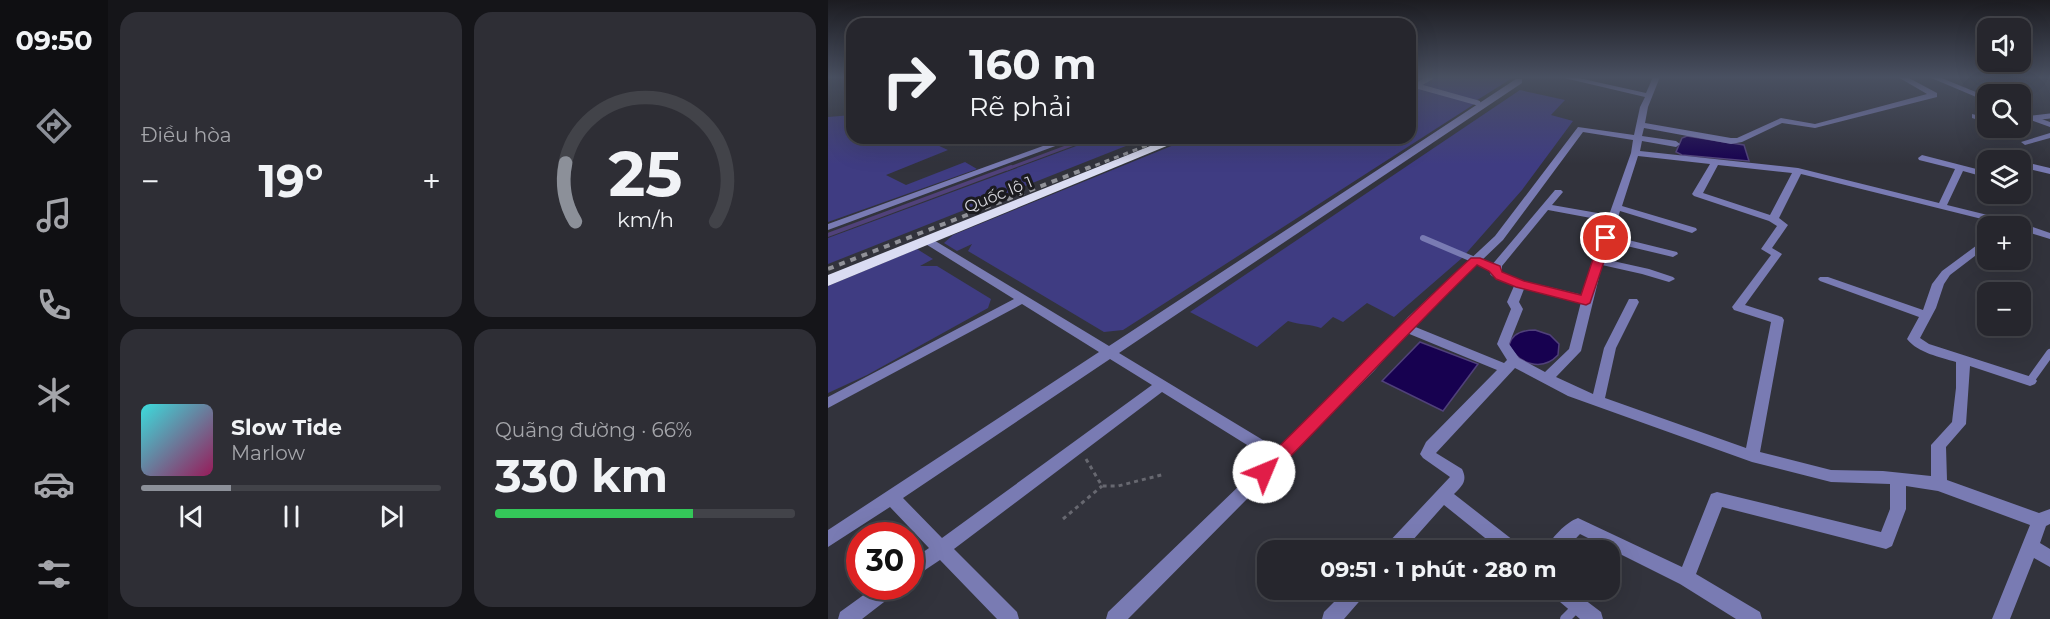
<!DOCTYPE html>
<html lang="vi">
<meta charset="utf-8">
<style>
body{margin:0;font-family:Montserrat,sans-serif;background:#2e2e35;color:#f1f3f6;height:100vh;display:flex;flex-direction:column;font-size:22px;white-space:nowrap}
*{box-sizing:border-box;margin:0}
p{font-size:20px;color:#a4a5aa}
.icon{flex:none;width:33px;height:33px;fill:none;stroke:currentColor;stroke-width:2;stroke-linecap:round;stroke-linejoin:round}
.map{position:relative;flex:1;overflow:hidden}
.sheet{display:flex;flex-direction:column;gap:12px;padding:12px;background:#151519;width:720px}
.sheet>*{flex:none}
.banner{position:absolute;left:18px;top:18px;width:570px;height:126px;border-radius:18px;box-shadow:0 6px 24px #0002,0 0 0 2px #424349;background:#26262d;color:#f1f3f6;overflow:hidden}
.fabs{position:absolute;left:1149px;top:18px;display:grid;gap:12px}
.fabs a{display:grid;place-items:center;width:54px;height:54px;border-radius:12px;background:#26262d;box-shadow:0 6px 24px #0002,0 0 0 2px #424349;font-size:30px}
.speed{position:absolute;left:18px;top:522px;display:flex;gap:12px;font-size:30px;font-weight:700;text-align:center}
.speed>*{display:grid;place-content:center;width:78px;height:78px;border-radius:50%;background:#26262d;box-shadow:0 6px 24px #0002,0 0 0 2px #424349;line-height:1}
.speed .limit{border:9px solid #d22;background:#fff;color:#111}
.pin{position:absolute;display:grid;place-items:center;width:51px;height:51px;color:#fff;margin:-26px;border:3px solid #fff;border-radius:50%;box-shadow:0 2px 6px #0007}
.me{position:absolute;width:66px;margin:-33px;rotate:45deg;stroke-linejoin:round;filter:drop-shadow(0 0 4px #0008)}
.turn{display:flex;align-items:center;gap:21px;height:126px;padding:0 24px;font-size:27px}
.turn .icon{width:78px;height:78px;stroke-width:2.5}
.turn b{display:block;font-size:42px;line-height:51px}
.big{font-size:45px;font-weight:700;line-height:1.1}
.sheet .card{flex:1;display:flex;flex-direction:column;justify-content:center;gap:9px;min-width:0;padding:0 21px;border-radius:18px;background:#2e2e35}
.sheet .dial{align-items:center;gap:0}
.dial svg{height:156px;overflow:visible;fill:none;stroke:#424349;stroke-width:7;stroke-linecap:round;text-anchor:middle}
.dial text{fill:#f1f3f6;stroke:none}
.song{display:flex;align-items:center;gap:18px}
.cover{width:72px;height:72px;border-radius:9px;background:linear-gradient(135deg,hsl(180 70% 55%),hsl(330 70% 35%))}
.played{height:6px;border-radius:3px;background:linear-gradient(90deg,#8c9099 30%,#424349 30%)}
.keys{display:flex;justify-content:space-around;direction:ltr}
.heat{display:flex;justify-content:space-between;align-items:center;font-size:33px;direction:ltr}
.charge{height:9px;border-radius:4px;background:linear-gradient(90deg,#34c759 66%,#424349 0)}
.sheet .tiles{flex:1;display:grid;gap:12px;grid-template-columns:repeat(2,1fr)}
.trip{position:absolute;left:429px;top:540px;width:363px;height:60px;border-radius:18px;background:#26262d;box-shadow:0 6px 24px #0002,0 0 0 2px #424349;font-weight:700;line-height:60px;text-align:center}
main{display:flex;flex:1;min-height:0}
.dock{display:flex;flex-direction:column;width:108px;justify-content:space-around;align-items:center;background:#0f0f12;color:#a4a5aa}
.dock .icon{width:42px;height:42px}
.dock .on{color:#8c9099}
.dock b{font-size:27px;color:#f1f3f6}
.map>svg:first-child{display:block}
</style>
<main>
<nav class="dock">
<b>09:50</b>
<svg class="icon on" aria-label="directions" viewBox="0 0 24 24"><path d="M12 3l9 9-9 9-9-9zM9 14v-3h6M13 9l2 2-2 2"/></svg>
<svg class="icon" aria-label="music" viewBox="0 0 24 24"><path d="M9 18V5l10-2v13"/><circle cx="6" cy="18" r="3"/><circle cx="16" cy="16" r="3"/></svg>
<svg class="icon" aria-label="phone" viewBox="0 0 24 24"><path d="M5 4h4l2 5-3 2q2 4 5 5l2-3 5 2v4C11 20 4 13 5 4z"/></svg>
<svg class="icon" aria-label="climate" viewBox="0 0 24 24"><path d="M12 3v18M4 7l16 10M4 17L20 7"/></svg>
<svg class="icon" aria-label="car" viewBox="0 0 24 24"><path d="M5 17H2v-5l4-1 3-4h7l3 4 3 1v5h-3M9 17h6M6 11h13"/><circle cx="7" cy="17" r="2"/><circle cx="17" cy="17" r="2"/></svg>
<svg class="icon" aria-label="filters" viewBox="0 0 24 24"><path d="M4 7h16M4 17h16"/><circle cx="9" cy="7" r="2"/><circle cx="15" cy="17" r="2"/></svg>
</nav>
<section class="sheet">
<div class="tiles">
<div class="card"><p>Điều hòa</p>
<div class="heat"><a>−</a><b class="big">19°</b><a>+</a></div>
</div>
<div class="card dial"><svg viewBox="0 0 100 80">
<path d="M14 69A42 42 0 1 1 86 69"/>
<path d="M14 69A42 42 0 0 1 9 39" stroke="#8c9099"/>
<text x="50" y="56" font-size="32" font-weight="700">25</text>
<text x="50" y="72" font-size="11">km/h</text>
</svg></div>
<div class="card">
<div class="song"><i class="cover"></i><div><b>Slow Tide</b><p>Marlow</p></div></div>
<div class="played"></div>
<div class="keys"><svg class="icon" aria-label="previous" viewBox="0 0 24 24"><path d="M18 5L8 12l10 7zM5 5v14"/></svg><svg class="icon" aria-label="pause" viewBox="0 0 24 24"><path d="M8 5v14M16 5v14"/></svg><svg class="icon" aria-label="next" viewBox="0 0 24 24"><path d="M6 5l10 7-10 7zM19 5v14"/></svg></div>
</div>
<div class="card"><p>Quãng đường · 66%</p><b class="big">330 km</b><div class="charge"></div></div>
</div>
</section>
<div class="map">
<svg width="1222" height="619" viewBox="0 0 1222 619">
<rect width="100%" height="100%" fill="#32333c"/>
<path fill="#3f3c82" d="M591,77H686L646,102L582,82Z
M582,86L648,103L295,330L276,332L140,251L144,244L129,251L116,243L125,235L363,138H582Z
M692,90L737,100L723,115L745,121L694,190L634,258L566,317L539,303L515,322L505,317L493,328C482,324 472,325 460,321L429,347L362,312Z
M24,115V138H123L107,144L120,150L58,175L78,185L137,162L149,169L0,222V117Z
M270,138H318L0,264V238Z
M89,249L105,259L92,266H109L163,299L160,308L39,375L0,393V286Z"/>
<path fill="#170150" stroke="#50417a" stroke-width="1.5" d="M859,136L916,145L921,161L854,155L848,152L854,138Z
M707,330L722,335L731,344L730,355C714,372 690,364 681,345C684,333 695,330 707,330Z
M592,342L650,364L615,411L554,381Z"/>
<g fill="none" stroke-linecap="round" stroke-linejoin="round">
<path stroke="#50417a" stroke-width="3" d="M179,169L262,138"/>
<path stroke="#50417a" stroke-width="4" d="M0,235L183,167"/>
<path stroke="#676870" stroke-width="3" stroke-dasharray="4 4" stroke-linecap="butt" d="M258,459L274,486H290L337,474
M235,519L274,486"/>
<path stroke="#797bb3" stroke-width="5" d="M582,84L650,103
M586,87L603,77
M1205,118L1222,116"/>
<path stroke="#797bb3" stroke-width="6" d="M595,238L668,269"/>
<path stroke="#797bb3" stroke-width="8" d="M1202,381L1222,353"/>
<path stroke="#797bb3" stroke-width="10" d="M737,619L749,607"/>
<path fill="#797bb3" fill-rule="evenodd" d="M732,77H746L818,93L825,77H832L820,107L817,123L903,138H909L953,118L987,124L1099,94L1070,77H1079L1109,93V97L987,128L954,123L914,142L903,144L816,128L814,136L848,141L852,144L848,147L814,141L812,151L970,168L1111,203L1127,169L1091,160L1090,158L1094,155L1160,172V178L1135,171L1119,205L1196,224L1222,233V239L1192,230V226H1182L973,174L951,218L960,225L944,248L954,254L917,305L954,317L956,320L932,452L1003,470L1055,471L1103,476V445L1124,422L1128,388V362C1112,357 1090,353 1079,339L1091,317L992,281L990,279L992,277H1000L1095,310L1104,284L1114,271L1160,237V246L1122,275L1116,284L1108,308L1092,338L1101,344L1207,378L1209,381L1207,384L1202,386L1142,366L1138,424L1118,447L1119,480L1211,513L1222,509V524L1218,526L1212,543L1222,549V567L1206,558L1182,619H1164L1202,525L1110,491L1078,486V509L1064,546L1058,549L894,507L868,574L932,612L934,619H908L852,584L752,534L737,550H718C722,539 738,522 750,518L854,567L881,499L883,494L889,492L1053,532L1062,509V484L1003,482L924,462L740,396L687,368L608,453L634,469C640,481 634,486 626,494L690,544L692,550H672L616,505L576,550H557L559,544L622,477L595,458L592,454L598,442L669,370L579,333L546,371L300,619H278L280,612L440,458L334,392L126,549L189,612L191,619H169L112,560L82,580V561L101,548L62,507L0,547V530L271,352L194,304L0,408V397L186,299L96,243L95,241L96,239H104L281,346L688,79H694V83L291,353L450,449L536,365L580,317L667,236L750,127L806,135L812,107L817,97ZM755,132L805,140L803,153L781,215L724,205L735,192L733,190H727L663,266L662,274L664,276L686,286L679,302L683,309L669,344L679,360L676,363L585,326L675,240ZM810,156L882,164L864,194L866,196L941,221L949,226L933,249L943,255L904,307L906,310L943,322L918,448L777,398L788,348L811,302L809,299H801L776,348L765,394L728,377L753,351L774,265L814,274L841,282L847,279L845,277L821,269L776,259L782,242L845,257L850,254L849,252L784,236L792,211L864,233L869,230L868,228L794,206ZM890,165L964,173L942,215L875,193ZM720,210L779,221L764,261L755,295L696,281L674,272V266ZM696,289L753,302L741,349L717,372L691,358L681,344L695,309L691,302ZM282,359L324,385L114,538L75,498Z
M1101,77H1111L1160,97V102Z
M1192,111L1222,122V127L1192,116Z
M1144,114L1160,118V123L1144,118Z
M1222,133V138L1197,145L1193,142Z
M237,138H249L0,230V224Z
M1192,161L1222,168V174L1192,167Z
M48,586H72L69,592L34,619H10L12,612Z
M518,590H539L536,596L516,619H494L496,612Z
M722,590H744L773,612L775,619H752L725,596Z"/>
<path fill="#dadcf2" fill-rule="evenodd" d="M342,138H358L0,286V275Z"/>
<path stroke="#909198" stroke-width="3" stroke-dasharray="5 5" stroke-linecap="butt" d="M258,169L338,138"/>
<path stroke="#909198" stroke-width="4" stroke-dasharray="6 6" stroke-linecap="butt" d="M0,269L262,167"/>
</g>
<linearGradient id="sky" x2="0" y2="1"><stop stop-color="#1c1c21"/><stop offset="0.47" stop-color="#495061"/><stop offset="1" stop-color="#495061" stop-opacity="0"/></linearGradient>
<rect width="1222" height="164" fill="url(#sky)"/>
<path fill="#e11d48" stroke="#92132f" stroke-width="1.5" d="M778,234L784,238L762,303L758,305L688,287L668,279L661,271L649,265C578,334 512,407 442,477L436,479L430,477L427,472L430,467C502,397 570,325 643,258H652L672,266L674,272L696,281L753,295L772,238Z"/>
<g text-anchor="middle" stroke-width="6" stroke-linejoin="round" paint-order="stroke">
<g font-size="16" fill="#d6d6dc" stroke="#1b1b1f">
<text transform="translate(170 194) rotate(-22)" y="6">Quốc lộ 1</text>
</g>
</g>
</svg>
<div class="fabs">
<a><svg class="icon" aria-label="sound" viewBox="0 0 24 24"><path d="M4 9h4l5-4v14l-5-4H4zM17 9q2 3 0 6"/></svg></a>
<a><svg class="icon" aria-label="search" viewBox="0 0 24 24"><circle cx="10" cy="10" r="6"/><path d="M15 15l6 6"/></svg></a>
<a><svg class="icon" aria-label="layers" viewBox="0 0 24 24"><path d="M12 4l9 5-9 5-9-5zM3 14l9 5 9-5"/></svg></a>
<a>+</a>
<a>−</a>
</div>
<div class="speed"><div class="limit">30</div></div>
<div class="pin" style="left:778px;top:238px;background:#d93025"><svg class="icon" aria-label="arrive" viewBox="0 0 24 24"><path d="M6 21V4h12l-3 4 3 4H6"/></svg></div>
<svg class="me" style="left:436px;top:472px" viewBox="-20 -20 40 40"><circle r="19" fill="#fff"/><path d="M0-13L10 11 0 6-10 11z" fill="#e11d48"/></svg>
<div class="trip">09:51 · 1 phút · 280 m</div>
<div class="banner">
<div class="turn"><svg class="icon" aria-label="right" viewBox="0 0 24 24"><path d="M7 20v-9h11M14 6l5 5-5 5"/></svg><div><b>160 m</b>Rẽ phải</div></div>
</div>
</div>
</main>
